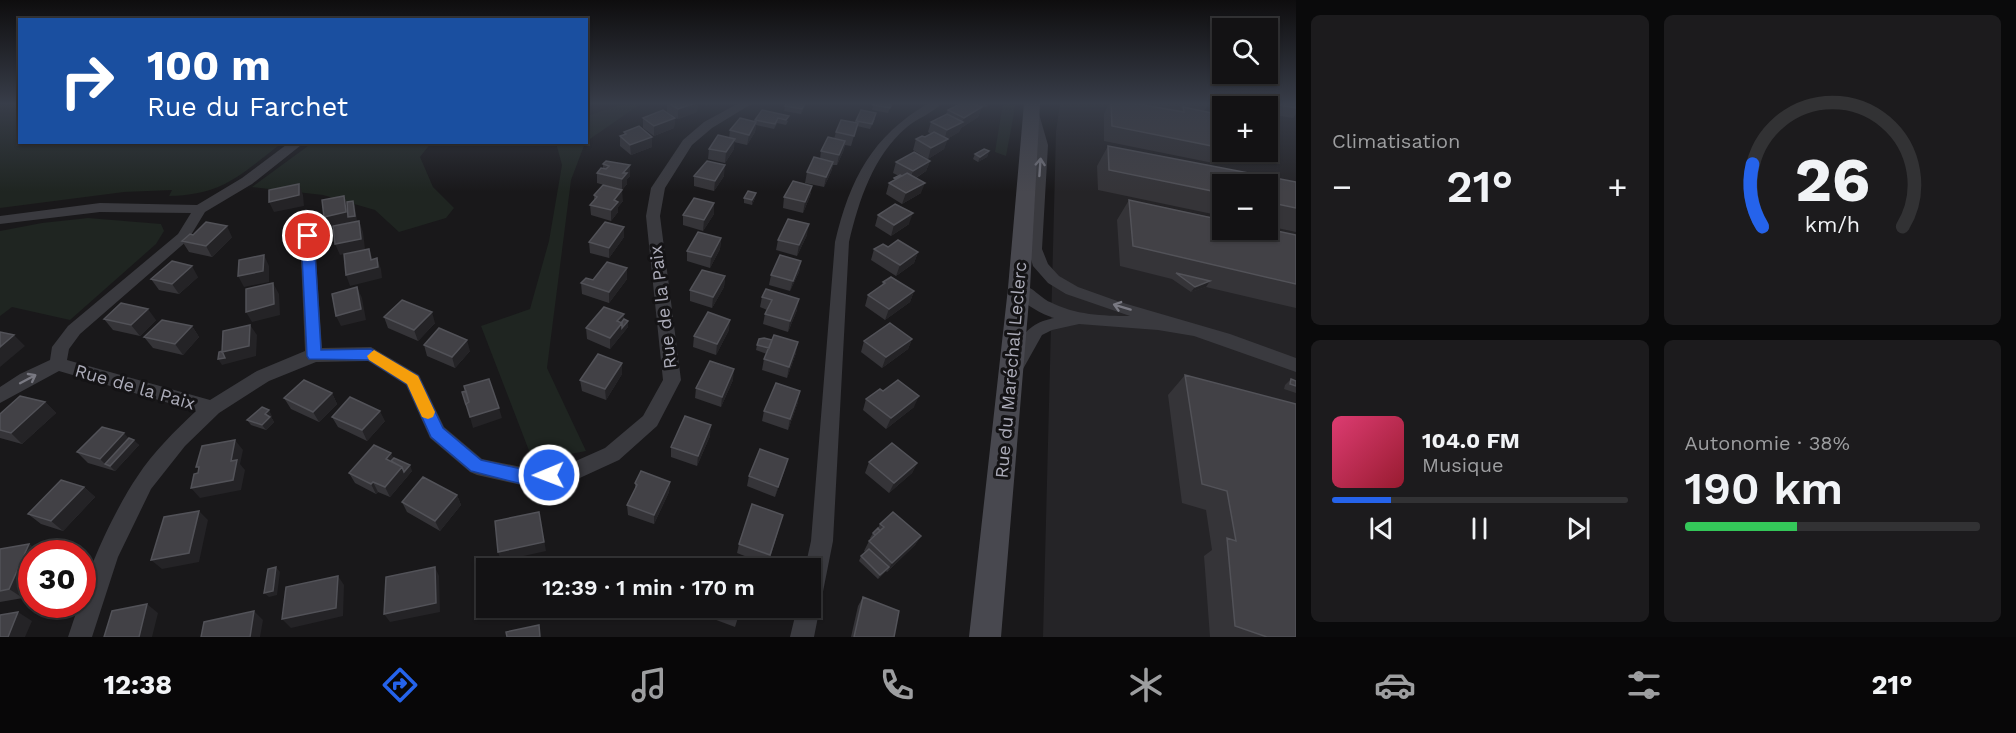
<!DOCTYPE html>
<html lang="fr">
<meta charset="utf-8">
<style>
body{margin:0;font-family:"Work Sans",sans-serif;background:#1c1b1d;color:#f1f3f6;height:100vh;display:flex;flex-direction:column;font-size:22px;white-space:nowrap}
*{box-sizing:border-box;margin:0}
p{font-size:20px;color:#9d9ea0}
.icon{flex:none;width:33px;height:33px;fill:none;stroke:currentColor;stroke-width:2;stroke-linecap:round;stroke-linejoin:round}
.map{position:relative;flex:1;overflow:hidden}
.details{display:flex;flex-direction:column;gap:15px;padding:15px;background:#0a0a0b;width:720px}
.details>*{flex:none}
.banner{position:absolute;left:18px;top:18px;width:570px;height:126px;border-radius:0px;box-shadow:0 2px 4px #0004,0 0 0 2px #323234;background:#1a4fa0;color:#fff;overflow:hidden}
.controls{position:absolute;left:1212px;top:18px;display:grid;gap:12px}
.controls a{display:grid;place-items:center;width:66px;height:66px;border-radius:0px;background:#131214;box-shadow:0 2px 4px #0004,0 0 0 2px #323234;font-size:30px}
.speed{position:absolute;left:18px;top:540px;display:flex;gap:12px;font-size:30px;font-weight:700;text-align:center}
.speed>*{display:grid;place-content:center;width:78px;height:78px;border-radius:50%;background:#131214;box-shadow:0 2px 4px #0004,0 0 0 2px #323234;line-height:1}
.speed .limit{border:9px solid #d22;background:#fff;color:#111}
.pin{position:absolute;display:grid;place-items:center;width:51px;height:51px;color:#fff;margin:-26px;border:3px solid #fff;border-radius:50%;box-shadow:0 2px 6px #0007}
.me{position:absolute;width:66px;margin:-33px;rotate:269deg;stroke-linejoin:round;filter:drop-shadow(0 0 4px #0008)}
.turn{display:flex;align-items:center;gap:21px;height:126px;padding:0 30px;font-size:27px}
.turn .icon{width:78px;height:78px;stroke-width:2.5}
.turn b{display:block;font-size:42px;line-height:51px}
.big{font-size:45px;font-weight:600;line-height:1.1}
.details .tile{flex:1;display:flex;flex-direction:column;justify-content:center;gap:9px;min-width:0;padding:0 21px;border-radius:9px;background:#1c1b1d}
.details .dial{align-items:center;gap:0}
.dial svg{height:156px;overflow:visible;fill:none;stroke:#323234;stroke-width:7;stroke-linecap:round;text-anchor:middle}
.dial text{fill:#f1f3f6;stroke:none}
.song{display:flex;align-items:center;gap:18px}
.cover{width:72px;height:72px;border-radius:9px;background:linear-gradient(135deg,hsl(340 70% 55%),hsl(350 70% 35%))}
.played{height:6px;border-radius:3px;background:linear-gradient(90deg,#2563eb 20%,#323234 20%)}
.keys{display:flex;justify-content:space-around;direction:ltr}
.heat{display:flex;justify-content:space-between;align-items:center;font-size:33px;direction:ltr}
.charge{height:9px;border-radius:4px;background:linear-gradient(90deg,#34c759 38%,#323234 0)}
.details .tiles{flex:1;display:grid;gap:15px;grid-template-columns:repeat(2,1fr)}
.trip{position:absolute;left:476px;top:558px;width:345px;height:60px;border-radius:0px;background:#131214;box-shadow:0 2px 4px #0004,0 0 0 2px #323234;font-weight:600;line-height:60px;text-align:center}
.tab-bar{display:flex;height:96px;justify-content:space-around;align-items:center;background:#080708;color:#9d9ea0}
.tab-bar .icon{width:42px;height:42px}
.tab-bar .active{color:#2563eb}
.tab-bar b{font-size:27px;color:#f1f3f6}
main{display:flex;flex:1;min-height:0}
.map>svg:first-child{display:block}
</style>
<main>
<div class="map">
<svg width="1296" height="637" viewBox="0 0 1296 637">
<rect width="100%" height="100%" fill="#19181a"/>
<path fill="#252427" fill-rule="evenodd" d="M1060,103H1296V637H1043L1056,132ZM1222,106H1268V152H1222ZM1222,184H1268V230H1222Z"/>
<path fill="#1f2521" d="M0,103H19L20,142L282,143C241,174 224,195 169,196L172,190L124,192L0,208Z
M626,103H642L587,141V116Z
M1003,103H1016L1006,156L995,152Z
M312,143H431L420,157L433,187L454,208L446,218L399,232L375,210L323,195L252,187Z
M556,143H585L571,180L547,368L586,451L533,461L481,326L530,309L549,241L562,165Z
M88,218L161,224L164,231L156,244L70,320L12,307L0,316V231L42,223Z"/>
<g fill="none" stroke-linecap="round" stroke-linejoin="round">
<path fill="#3a3a3f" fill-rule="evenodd" d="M739,103H753L712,128L692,145L665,188L660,216L681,380L657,426L619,460L571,482L526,486L477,475L470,472L430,438L406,385L368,361L316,362L269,381L219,413L185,446L151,489L118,557L92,637H68L79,604H82C82,576 120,501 137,477C153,452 175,431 196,411L59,371L0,403V387L20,374L50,360L52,347L68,326L178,234L191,213L100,212L0,224V216L100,203L197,205L242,178L290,142H305L252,184L205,212L188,240L80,334L69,349L67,360L210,400L257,371L305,351L299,213L306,209L313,213L322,348L371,347L419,375L444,427L482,459L526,468L569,464L605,448L643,416L663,380L646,216L651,188L683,140L704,122Z
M929,103H942C933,113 918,118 907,127C873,156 859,200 849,242L833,541L814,637H790L797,608H810V568H805L811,541L835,242C850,179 872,136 929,103Z
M1033,110L1039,114L1048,145L1042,249L1048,264L1059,276L1078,287L1120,302L1230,334L1296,358V372L1194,336L1158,330L1079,324L1052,330L1042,335L1023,369L1017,371L1011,369L1008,364C1020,339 1025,324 1054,318C1039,313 1020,302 1011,288L1013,284C1027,280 1039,297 1050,302C1075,315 1103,316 1130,316L1066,294L1048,283L1033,266L1028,249L1036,145L1027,114Z"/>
<path fill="#48484f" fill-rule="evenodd" d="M1024,103H1040L1030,288L1001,637H969L1008,288Z"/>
</g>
<path fill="#353438" d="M667,103H698L697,112L678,119L667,112Z
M807,103L801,114L784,111L785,106Z
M874,103H892L888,113L872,110Z
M962,103H989L987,107L980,106L982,107L978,117L961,128L959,132L947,139L944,149L928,159L913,150L916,139L925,137L931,134L928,132L931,122L946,114L948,110Z
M1109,103H1210L1204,111L1222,115V152H1226L1218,164L1104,141V114Z
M1260,103H1296V114L1293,118L1268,114V106H1259V105Z
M762,110L788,121L786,125L777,123L774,129L756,125L755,132L747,145L734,142V149L725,163L708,159L709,149L729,138L730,130L755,121Z
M861,110L875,119L870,129L857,126L851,146L845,145L843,152L837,165H833L831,172L824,187L805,183L807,172L820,159L821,151L834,139L836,132L856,123Z
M643,118H675L674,128L654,136L643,128Z
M624,132L652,137V147L631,155L620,146V136L624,135Z
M1108,146L1296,182V232L1268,226V184H1222V216L1098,190L1097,166Z
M989,151L987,157L978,162L973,159L975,154Z
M930,161L926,171L916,178L921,193L902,204L886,194L889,183L893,181L894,178L899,176L893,173L896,162Z
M603,164L630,165V176L627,179V184L622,190L597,183V173L603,169Z
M694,176H724L714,191L694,186Z
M812,186L810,196L803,213L783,208L784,197Z
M756,193L755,198L752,205L744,203V198Z
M594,195L623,201L618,207V212L611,221L591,215L590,205L594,200Z
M1129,200L1296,235V308L1206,287L1191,292L1172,279L1120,266L1117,220Z
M714,203V214L703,231L683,225V215Z
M878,215L909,224L891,236L875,226Z
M807,235L797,256L776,250L778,240Z
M232,237L212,257L189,252L182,241Z
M624,237L609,258L590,253L589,242Z
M721,238L720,249L710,268L687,261V251Z
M888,247L918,252L914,263L896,276L871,260L874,249Z
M801,261L799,272L790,291L769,285L771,275Z
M725,276L724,287L712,308L690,301V290Z
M198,277L179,294L159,290L151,279Z
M627,279L609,303L582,294L581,283L593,280Z
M883,282L914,291L910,302L885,320L865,306L868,295L882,285Z
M766,289L797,310L788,332L763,324L765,314L767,310L760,307L762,297Z
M624,314V319L628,321V327L610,349L587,339L586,328Z
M384,317L435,323L418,341L388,328Z
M104,319L156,320L140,336L113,330Z
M192,326L199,337L183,355L153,348L144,337Z
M729,330L716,355L693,347L694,336Z
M912,339L908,349L882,368L861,352L864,341Z
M424,345L470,351L455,368L427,356Z
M757,345L796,353L787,378L762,370L764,359L767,354L756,350Z
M622,374L606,400L582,391L580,380Z
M1185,375L1296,637H1210L1204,556L1212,550L1206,510L1182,503L1168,395Z
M1291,379L1296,381V393L1284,389L1285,385Z
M733,380L721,407L695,398L696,388Z
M332,393L337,404L319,422L291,409L284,398Z
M866,399L914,407L886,429L863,410Z
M45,402L56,413L22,444L0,438V414Z
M798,402L788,430L762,421L764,411Z
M272,416L271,417L274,422L266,430L251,425L247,420Z
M332,417L385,421L367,441L338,427Z
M710,436L697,466L671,457V447Z
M129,438L139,445L115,471L88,463L77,452Z
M393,458L412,471L390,497L378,492L376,494L355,483L349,473Z
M869,462L917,463L912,473L889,493L865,473Z
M785,469L775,497L747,486L749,476Z
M670,482L669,492L654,524L628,515L627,505L635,490V483Z
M84,487L95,497L63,531L41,524L28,514Z
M457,495L461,505L440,531L407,512L402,502Z
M783,515L768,565L737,553L739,544Z
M880,524L921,536L915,545L887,572L886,571L878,579L859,561L861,556L865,552L864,551L869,541L871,539L870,538L873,533L878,528Z
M29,544L42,554H32L23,598L0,602V549Z
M863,597L894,637H851L858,606Z
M695,608H741L735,627L703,615L704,611Z"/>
<path fill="#242326" d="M696,103H698L697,112L678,119V109Z
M705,103H714L705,106Z
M805,103H807L801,114L802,109Z
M982,107L978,117L961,128L959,132L944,141L947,130L962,122L964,118Z
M675,118L674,128L654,136V126Z
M756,122L755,132L747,145L749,135Z
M652,137V147L631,155L630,145Z
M735,139L734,149L725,163L726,152Z
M948,139L944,149L928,159L931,148Z
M845,141L843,152L837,165L839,155Z
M989,151L987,157L978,162L980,157Z
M930,161L926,171L909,182L913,171Z
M833,162L831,172L824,187L826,177Z
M630,165V176L627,179V184L622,190V179L623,173Z
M725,165L724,176L714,191L715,181Z
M925,183L921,193L902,204L906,193Z
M299,184L303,195L304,206L274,212L269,202Z
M812,186L810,196L803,213L805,202Z
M622,190L623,201L618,207V212L611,221V210L614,200Z
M756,193L755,198L752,205V200Z
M344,196L348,207L353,201L355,206L357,221L328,227L324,217Z
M714,203V214L703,231L704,220Z
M913,213L909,224L891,236L894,225Z
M359,221L363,232L365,249L340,255L335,244Z
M809,224L807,235L797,256L799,245Z
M227,226L232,237L212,257L206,246Z
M624,227V237L609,258V248Z
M721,238L720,249L710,268L711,257Z
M369,249L373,260L377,258L381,269L382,278L350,286L346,275L371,260Z
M918,252L914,263L896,276L900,265Z
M264,255L269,266V282L244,287L238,276Z
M801,261L799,272L790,291L793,281Z
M192,266L198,277L179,294L172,284Z
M627,268V279L609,303V292Z
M725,276L724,287L712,308L713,297Z
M1210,281L1206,287L1191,292L1195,287Z
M273,283L279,294L280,315L252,322L246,312Z
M357,287L362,298L366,320L341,326L336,316Z
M914,291L910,302L885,320L889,309Z
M799,299L797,310L788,332L790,321Z
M148,309L156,320L140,336L131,325Z
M432,312L435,323L418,341L414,330Z
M624,314V325L628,321V327L610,349V338L617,321Z
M730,320L729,330L716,355L717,344Z
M250,325L257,335L256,356L222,365L218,359L222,352Z
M192,326L199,337L183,355L175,344Z
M14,335L25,346L0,367V347Z
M912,339L908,349L882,368L886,357Z
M467,340L470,351L455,368L452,357Z
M798,342L796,353L787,378L789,367Z
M622,363V374L606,400L605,389Z
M734,369L733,380L721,407L722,397Z
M800,391L798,402L788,430L790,419Z
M332,393L337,404L319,422L313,412Z
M919,396L914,407L886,429L891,418Z
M45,402L56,413L22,444L11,433Z
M499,408L502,418L473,428L470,417Z
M269,410L272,416L271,417L274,422L266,430L262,425L265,414Z
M380,411L385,421L367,441L362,430Z
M711,425L710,436L697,466L698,456Z
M124,433L132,442L134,440L139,445L115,471L110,466L105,464L110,469L100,459Z
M235,440L243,450L240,464L245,470L241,490L200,498L191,488L231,461Z
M391,453L396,463L386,459Z
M788,459L785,469L775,497L778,487Z
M917,463L912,473L889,493L894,483Z
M410,465L412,471L390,497L385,487L402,467Z
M373,482L378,492L376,494L371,484Z
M670,482L669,492L654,524V515Z
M84,487L95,497L63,531L51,521Z
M457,495L461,505L440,531L435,521Z
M199,511L208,520L199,562L162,569L151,560Z
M539,512L546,551L501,561L498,552Z
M921,536L915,545L887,572L892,563Z
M29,544L42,554H32V579L23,598L9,589Z
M276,567L280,572L277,595L269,597L264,593Z
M435,567L439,576L440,612L390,622L384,614Z
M889,567L886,571L878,579L880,575Z
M338,576L344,585L343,616L291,628L282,619Z
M147,604L158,613L152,637H139Z
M254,611L263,620L260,637H250Z
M18,612L32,621L25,637H8Z"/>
<path fill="#424146" stroke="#525258" stroke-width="1.5" d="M668,103H696L678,109Z
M787,103H805L802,109L785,106Z
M874,103H892L890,108L873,105Z
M962,103H972L982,107L964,118L948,110Z
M1111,103H1132L1184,112L1183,107L1222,115V148L1112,126Z
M1268,103H1296V108Z
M663,110L675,118L654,126L643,118Z
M762,110L789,116L786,120L778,118L775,124L755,120Z
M861,110L876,113L872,124L856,121Z
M947,114L963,122L947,130L931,122Z
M740,118L756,122L749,135L730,130Z
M841,120L858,123L854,136L836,132Z
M639,126L652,137L630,145L620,136L626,134L624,132Z
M934,132L948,139L931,148L916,139L922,136L925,137Z
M718,135L735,139L726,152L709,149Z
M828,137L845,141L839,155L821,151Z
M1108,146L1296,182V208L1268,202V184H1222V193L1109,170Z
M984,149L989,151L980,157L975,154Z
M914,152L930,161L913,171L896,162Z
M814,157L833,162L826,177L807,172Z
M606,161L630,165L623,173H627L622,179L597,173L601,168L606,169L609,166L603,164Z
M707,161L725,165L715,181L694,176Z
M907,173L925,183L906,193L889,183Z
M900,175L902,176L895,179L894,178Z
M793,181L812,186L805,202L784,197Z
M299,184V195L269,202V190Z
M603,185L622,190L614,200L618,202L611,210L590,205L597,197L594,195Z
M748,191L756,193L752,200L744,198Z
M344,196L346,212L324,217L322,200Z
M694,198L714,203L704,220L683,215Z
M1129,200L1222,220V230L1268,229L1296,235V284L1133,246Z
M353,201L355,216L348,217L347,202Z
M895,204L913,213L894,225L878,215Z
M788,219L809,224L799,245L778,240Z
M359,221L361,239L335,244L333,226Z
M206,222L227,226L206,246L182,241L190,234L193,235Z
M605,222L624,227L609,248L589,242Z
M698,232L721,238L711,257L687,251Z
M898,240L918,252L900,265L874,249L883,244L888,247Z
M369,249L371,260L377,258L378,267L346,275L344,254Z
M264,255L263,271L238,276L239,260Z
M780,255L801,261L793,281L771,275Z
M172,261L192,266L172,284L151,279Z
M607,262L627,268L609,292L581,283L586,278L593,280Z
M702,270L725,276L713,297L690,290Z
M1176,273L1210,281L1195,287Z
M891,277L914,291L889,309L868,295L885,283L883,282Z
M273,283L274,304L246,312V289Z
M357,287L361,309L336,316L332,294Z
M766,289L799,299L790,321L765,314L772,300L762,297Z
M402,300L432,312L414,330L384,317Z
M121,303L148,309L131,325L104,319Z
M604,307L624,314L617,321L622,323L610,338L586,328Z
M708,312L730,320L717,344L694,336Z
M624,319L628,321L622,328V323H621Z
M162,320L192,326L175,344L144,337Z
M890,323L912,339L886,357L864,341Z
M250,325L249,346L222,352L223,331Z
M439,328L467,340L452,357L424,345Z
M0,332L14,335L0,347Z
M774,335L798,342L789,367L764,359Z
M764,338L772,340L769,348L757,345L759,339Z
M222,351L225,358L218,359L219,352Z
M598,354L622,363L605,389L580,380Z
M710,361L734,369L722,397L696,388Z
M1185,375L1296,404V637H1267L1235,626L1227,538L1236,541L1227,491L1202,484Z
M489,379L499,408L470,417L466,404L469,402L464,386Z
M1291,379L1296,381V386L1290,384Z
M304,380L332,393L313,412L284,398Z
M898,380L919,396L891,418L866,399L880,389L883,391Z
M776,383L800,391L790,419L764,411Z
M466,391L469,402L466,404V405L462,392Z
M20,396L45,402L11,433L0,430V414Z
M350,397L380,411L362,430L332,417Z
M262,407L269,410L265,414L270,417L262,425L247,420Z
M685,416L711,425L698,456L671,447Z
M102,427L124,433L100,459L77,452Z
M129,438L134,440L110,466L105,464Z
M235,440L231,461L237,460L233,480L191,488L194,474L198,473L199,467H196L202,446Z
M892,443L917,463L894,483L869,462Z
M374,445L391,453L386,459L402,467L385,487L373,482L371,484L349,473Z
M760,449L788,459L778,487L749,476Z
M394,458L410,465L404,472L402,467L391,461Z
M641,471L670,482L654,515L627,505L637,485L635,483Z
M423,477L457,495L435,521L402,502Z
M61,480L84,487L51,521L28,514Z
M752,504L783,515L770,555L739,544Z
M199,511L189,553L151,560L164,517Z
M539,512L544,542L498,552L495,521Z
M893,512L921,536L892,563L869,541L884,527L880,524Z
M878,528L880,531L875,535L873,533Z
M29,544L9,589L0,591V549Z
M869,549L889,567L880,575L861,556Z
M720,561L741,568H717Z
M712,562L718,565L717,568H709Z
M276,567L273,591L264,593L268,569Z
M435,567L436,603L384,614L386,577Z
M338,576L336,608L282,619L286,587Z
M863,597L899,611L894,637H854Z
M147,604L139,637H104L112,611Z
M708,608H740L737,618Z
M254,611L250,637H201L204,622Z
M18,612L8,637H0V615Z
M539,625L540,637H507L506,632Z"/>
<defs><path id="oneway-shaft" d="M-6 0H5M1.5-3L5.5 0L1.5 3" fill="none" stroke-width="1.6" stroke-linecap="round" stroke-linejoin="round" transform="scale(1.5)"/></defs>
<g stroke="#797982">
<use href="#oneway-shaft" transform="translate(1040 167) rotate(-86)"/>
<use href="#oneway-shaft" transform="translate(1122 307) rotate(-163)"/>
<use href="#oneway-shaft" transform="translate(28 379) rotate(-28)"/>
</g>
<linearGradient id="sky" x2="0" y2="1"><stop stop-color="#0e0d0e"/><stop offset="0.54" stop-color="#383d49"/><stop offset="1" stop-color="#383d49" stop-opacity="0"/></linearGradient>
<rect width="1296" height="192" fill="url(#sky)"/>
<path fill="#2563eb" stroke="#184099" stroke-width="1.5" d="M308,233L314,236L321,350L371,349L418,376L443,428L481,460L526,470L549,468L554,470L557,475L554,480L526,485L471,471L431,437L407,384L369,360L309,359L307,356L301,236Z"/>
<path fill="#f59e0b" d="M374,350L418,376L435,412L433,417L428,419L422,417L407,384L369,360L367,356Z"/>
<g text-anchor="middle" stroke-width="6" stroke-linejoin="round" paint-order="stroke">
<g font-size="18" fill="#acacb9" stroke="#141315">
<text transform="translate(663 307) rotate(-97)" y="6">Rue de la Paix</text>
<text transform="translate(1011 370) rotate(-85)" y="6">Rue du Maréchal Leclerc</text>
<text transform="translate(135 387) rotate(16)" y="6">Rue de la Paix</text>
</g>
</g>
</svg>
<div class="controls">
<a><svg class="icon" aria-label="search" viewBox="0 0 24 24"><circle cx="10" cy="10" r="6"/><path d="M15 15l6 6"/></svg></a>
<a>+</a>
<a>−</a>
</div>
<div class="speed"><div class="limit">30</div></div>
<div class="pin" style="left:308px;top:236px;background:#d93025"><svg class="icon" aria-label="arrive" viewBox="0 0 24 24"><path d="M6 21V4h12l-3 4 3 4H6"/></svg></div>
<svg class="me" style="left:549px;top:475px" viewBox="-20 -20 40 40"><circle r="17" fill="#2563eb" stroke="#fff" stroke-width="3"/><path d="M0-11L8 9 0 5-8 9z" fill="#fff"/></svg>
<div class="trip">12:39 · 1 min · 170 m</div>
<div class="banner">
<div class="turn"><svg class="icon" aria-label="right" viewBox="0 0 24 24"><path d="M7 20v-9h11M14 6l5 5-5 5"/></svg><div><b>100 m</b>Rue du Farchet</div></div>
</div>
</div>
<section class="details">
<div class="tiles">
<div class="tile"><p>Climatisation</p>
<div class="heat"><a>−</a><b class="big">21°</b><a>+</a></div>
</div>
<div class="tile dial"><svg viewBox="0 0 100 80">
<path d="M14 69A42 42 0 1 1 86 69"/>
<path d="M14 69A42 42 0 0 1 9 37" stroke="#2563eb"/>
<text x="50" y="56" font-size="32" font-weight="700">26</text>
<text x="50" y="72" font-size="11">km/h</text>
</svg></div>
<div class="tile">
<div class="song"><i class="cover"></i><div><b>104.0 FM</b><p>Musique</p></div></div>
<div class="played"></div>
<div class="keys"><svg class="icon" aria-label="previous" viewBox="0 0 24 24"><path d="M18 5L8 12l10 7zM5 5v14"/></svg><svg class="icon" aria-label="pause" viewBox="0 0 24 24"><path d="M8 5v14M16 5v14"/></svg><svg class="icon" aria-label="next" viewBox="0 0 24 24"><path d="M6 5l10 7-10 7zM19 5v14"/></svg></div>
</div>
<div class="tile"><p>Autonomie · 38%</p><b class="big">190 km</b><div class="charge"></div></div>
</div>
</section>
</main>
<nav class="tab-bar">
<b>12:38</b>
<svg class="icon active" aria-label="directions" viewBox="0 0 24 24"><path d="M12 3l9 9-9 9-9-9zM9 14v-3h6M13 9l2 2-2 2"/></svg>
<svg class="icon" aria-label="music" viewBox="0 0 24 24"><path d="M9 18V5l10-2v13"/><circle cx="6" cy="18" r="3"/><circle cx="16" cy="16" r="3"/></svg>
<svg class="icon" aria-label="phone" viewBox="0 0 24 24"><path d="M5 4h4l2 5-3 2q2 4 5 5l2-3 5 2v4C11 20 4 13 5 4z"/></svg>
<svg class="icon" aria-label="climate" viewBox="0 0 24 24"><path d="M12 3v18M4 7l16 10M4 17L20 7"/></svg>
<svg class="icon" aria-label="car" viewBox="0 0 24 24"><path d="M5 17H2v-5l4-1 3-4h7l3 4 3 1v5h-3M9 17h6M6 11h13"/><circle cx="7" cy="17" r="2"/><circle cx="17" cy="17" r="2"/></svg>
<svg class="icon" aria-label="filters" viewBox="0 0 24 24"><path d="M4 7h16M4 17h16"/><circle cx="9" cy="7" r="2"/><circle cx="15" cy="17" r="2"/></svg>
<b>21°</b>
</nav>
